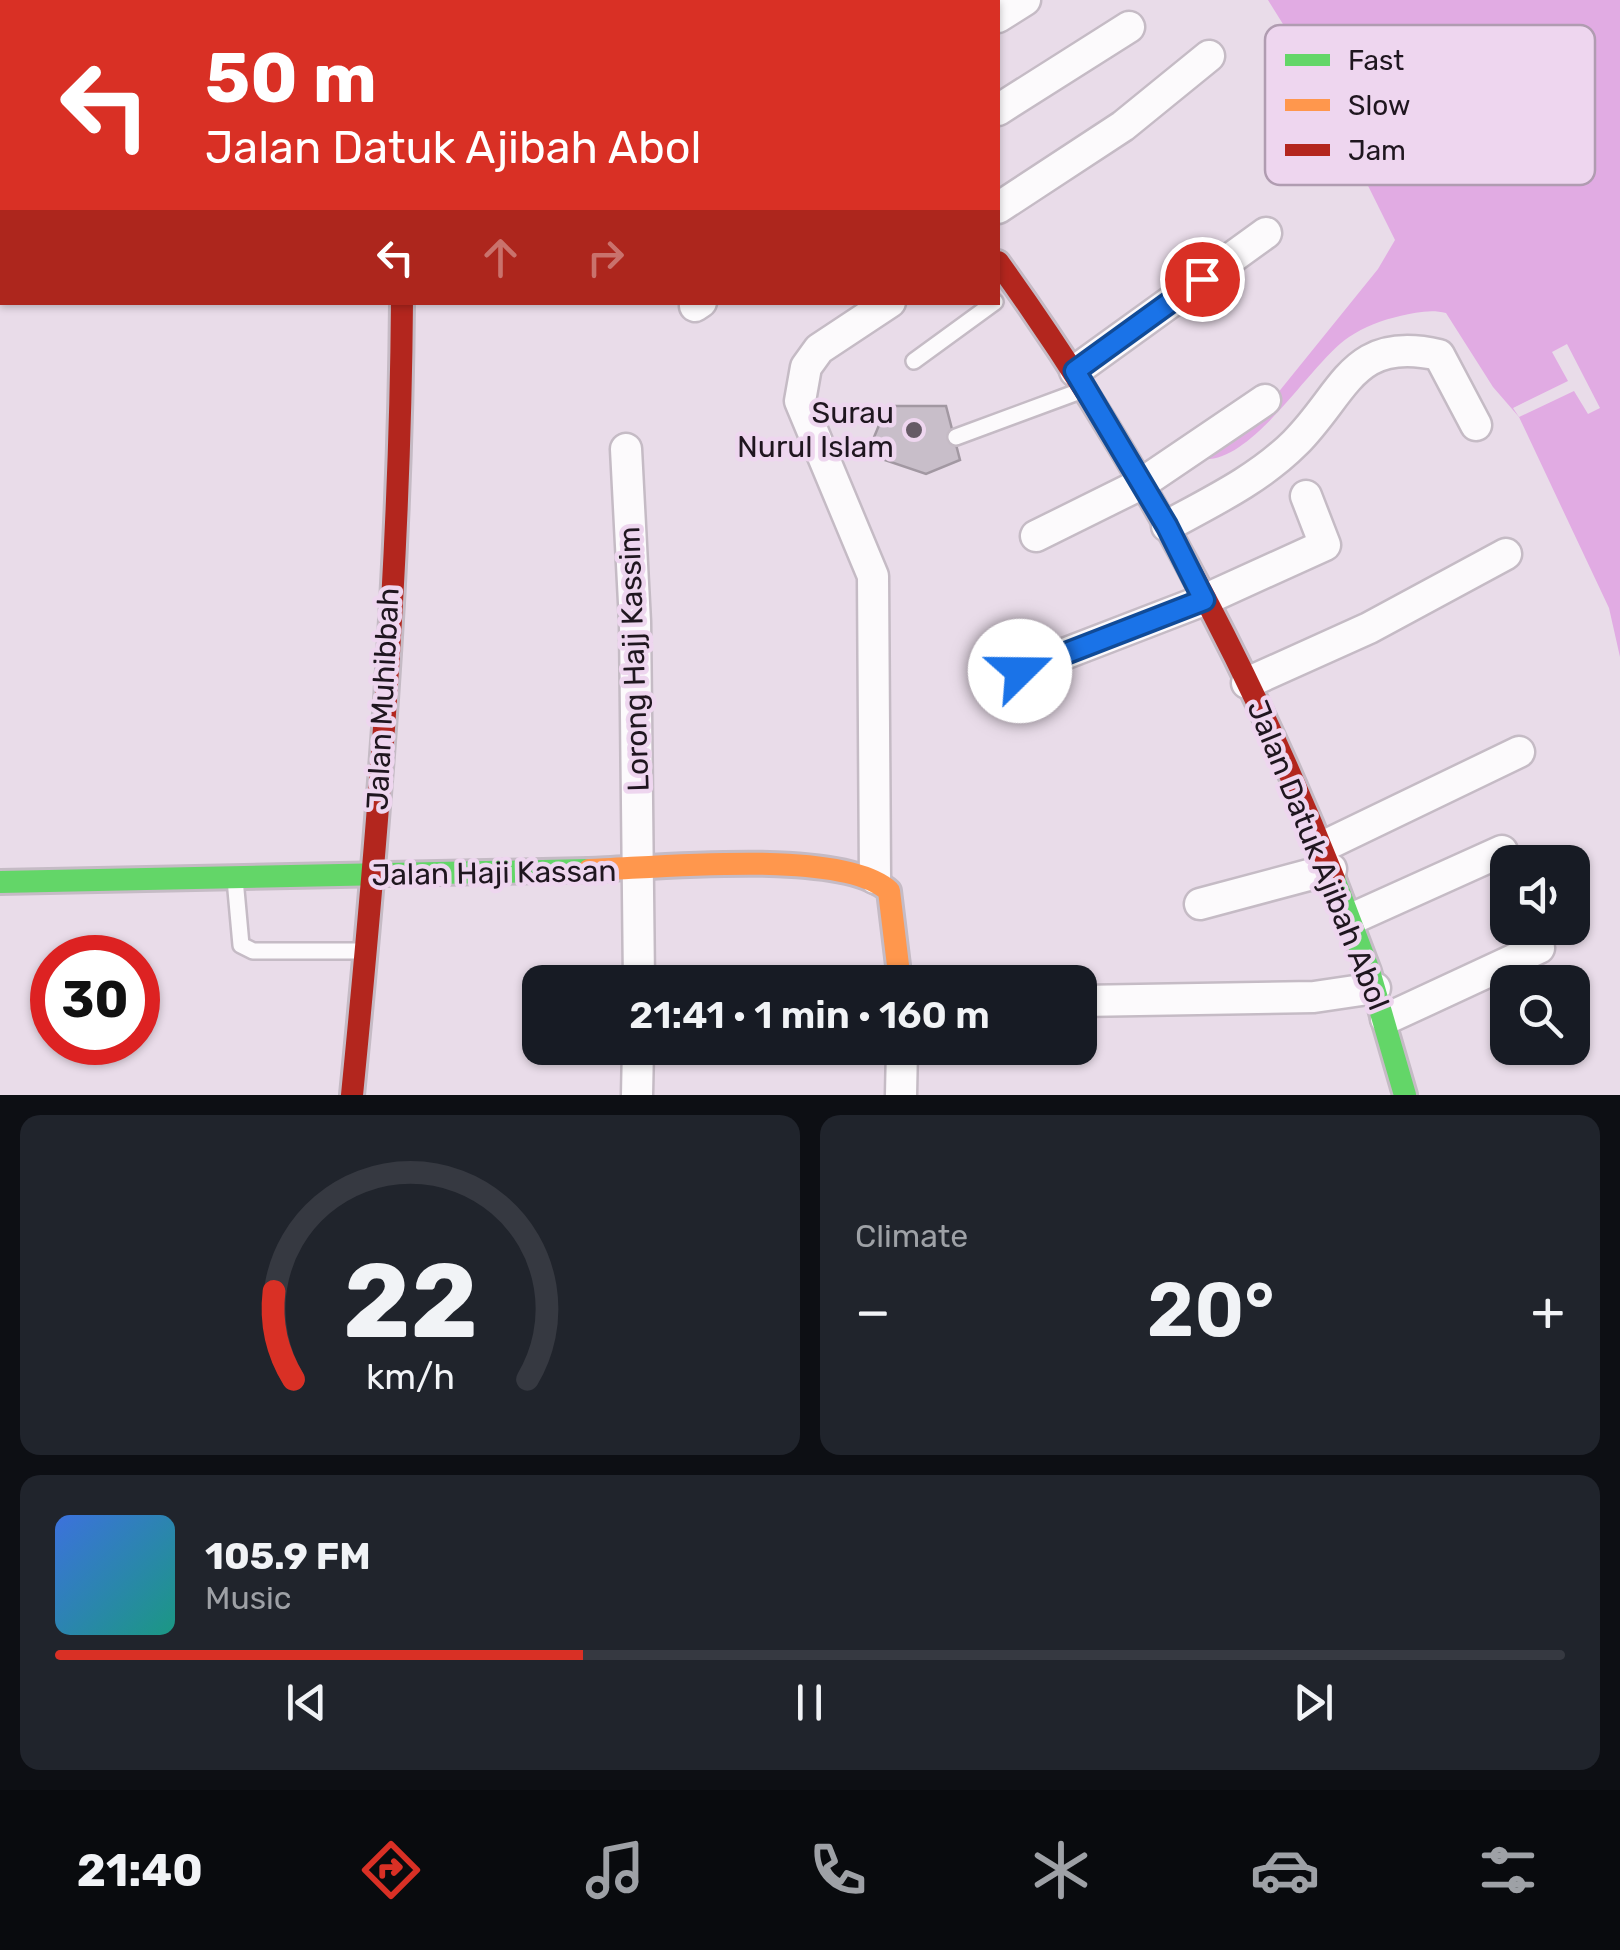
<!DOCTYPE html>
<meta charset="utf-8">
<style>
body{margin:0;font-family:Rubik,sans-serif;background:#20242c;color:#f1f3f6;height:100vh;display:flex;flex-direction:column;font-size:38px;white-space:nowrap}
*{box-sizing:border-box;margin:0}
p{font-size:32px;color:#9ea1a6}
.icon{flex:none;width:55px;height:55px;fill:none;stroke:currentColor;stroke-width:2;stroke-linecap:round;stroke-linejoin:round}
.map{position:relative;height:1095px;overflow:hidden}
.sheet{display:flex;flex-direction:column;gap:20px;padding:20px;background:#0d0f14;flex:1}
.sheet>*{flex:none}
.banner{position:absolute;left:0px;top:0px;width:1000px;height:305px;box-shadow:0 2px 8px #0004;background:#d93025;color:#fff;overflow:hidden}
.controls{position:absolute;left:1490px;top:845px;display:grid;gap:20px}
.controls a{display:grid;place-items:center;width:100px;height:100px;border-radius:20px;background:#171b24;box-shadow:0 2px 8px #0004;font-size:50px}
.speed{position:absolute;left:30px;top:935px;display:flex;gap:20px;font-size:50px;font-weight:700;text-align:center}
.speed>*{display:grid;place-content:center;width:130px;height:130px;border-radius:50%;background:#171b24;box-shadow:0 2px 8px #0004;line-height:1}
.speed .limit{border:15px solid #d22;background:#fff;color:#111}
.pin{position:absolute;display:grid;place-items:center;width:85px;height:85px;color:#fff;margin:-42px;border:5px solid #fff;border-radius:50%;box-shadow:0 2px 10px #0007}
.me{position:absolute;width:110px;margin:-55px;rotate:68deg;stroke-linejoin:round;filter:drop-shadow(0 0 8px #0008)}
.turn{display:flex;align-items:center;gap:35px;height:210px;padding:0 40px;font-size:45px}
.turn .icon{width:130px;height:130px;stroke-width:2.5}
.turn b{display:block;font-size:70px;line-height:85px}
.lanes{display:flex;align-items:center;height:95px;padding:0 40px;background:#0003;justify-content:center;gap:50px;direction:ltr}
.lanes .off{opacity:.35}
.big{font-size:75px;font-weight:600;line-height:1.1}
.sheet .card{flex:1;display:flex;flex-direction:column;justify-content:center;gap:15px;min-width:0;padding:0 35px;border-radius:20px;background:#20242c}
.sheet .dial{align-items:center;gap:0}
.dial svg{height:260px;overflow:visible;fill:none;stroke:#363941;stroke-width:7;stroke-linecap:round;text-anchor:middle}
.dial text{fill:#f1f3f6;stroke:none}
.song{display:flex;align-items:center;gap:30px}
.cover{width:120px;height:120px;border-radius:15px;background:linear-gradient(135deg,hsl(220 70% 55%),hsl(170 70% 35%))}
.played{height:10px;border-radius:5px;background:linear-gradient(90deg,#d93025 35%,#363941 35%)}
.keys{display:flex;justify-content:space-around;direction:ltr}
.heat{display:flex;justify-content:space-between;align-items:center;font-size:55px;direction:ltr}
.sheet .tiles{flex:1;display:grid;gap:20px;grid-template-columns:1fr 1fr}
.card:last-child{grid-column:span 2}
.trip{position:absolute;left:522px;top:965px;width:575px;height:100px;border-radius:20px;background:#171b24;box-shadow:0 2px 8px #0004;font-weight:600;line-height:100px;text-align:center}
.menu{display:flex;height:160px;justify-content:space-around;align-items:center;background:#090b0e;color:#9ea1a6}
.menu .icon{width:70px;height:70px}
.menu .current{color:#d93025}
.menu b{font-size:45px;color:#f1f3f6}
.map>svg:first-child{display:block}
</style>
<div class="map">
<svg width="1620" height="1095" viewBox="0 0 1620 1095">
<rect width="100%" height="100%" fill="#e9dce9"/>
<path fill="#e1abe3" d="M1268,0H1620V657L1609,608L1519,417L1493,387L1446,313C1430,309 1415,313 1400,316C1382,320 1364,327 1349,337C1310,363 1253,464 1202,459L1277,394L1378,269L1395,240L1306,61Z"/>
<path fill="#e9dce9" d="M1567,344L1600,408L1588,414L1574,391L1519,417L1513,408L1568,381L1552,352Z"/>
<path fill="#c8bec9" stroke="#a298a2" stroke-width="2.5" d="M887,406H946L960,460L926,474L867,454Z"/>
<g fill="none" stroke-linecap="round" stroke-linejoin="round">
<g stroke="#c5bbc5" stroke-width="20">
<path id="lane" d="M914,361L995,302
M956,437L1083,390
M235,879L241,945L253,951H364"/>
</g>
<g stroke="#c5bbc5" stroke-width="35">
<path id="street" d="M998,17L1025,0
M998,110L1129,27
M998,208L1123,126L1209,56
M695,306L701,302
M1075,371L1266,233
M626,449L635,622L639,982
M1167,526C1211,502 1259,479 1295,443C1346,392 1352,335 1439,355L1476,425
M1036,536L1141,484L1265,400
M1020,671L1204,600L1325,545L1306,496
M1247,683L1369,628L1506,554
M1322,847L1519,752
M875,878L873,576L800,401L806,367L819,349L890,302
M1200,904L1331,869
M1349,920L1502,851
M1080,1001L1314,997L1375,988
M1386,1019L1539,948
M637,1095L638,1048
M901,1095L902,1048"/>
</g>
<g stroke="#c5bbc5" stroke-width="28">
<path id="fast" d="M400,2L401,0
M1334,879L1369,971L1405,1095
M0,882L589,870"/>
</g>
<g stroke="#c5bbc5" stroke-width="28">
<path id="slow" d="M806,0L808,2
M589,870C656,868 843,848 889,891L900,982"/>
</g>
<g stroke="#c5bbc5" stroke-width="28">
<path id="jam" d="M998,262C1134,451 1248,662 1334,879
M352,1095C378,832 400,567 402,302"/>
</g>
<use href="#lane" stroke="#fcfafc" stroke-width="15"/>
<use href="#street" stroke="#fcfafc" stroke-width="30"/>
<use href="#fast" stroke="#63d668" stroke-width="22"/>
<use href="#slow" stroke="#ff974d" stroke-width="22"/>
<use href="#jam" stroke="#b3261e" stroke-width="22"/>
</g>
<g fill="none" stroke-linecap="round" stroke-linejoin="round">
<g stroke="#114b97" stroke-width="25">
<path id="route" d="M1020,671L1204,600L1167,526L1075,371L1202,279"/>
</g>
<use href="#route" stroke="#1a73e8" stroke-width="18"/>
</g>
<circle fill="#665b66" stroke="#eed6ef" stroke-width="4" cx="914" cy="430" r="10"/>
<g text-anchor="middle" stroke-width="9" stroke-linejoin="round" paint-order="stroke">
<g font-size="30" fill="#1f161f" stroke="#eed6ef" text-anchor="end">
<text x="894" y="423">Surau<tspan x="894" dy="34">Nurul Islam</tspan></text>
</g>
<g font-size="30" fill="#1f161f" stroke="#eed6ef">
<text transform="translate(634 659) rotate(-92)" y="10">Lorong Hajj Kassim</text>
<text transform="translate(383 699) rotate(-87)" y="10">Jalan Muhibbah</text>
<text transform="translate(1318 855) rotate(68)" y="10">Jalan Datuk Ajibah Abol</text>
<text transform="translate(494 873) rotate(-1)" y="10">Jalan Haji Kassan</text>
</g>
</g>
<rect x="1265" y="25" width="330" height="160" rx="15" fill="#eed6ef" stroke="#b09cb1" stroke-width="2.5"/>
<rect x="1285" y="54" width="45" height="12" fill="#63d668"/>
<rect x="1285" y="99" width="45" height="12" fill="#ff974d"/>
<rect x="1285" y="144" width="45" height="12" fill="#b3261e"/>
<g font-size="28" fill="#1f161f">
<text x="1348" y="70">Fast</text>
<text x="1348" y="115">Slow</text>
<text x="1348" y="160">Jam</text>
</g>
</svg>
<div class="controls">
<a><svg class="icon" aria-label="sound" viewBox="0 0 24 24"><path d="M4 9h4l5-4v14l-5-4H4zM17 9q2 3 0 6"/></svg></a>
<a><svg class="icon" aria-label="search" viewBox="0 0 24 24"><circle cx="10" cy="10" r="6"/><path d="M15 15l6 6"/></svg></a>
</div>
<div class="speed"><div class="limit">30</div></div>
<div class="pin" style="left:1202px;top:279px;background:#d93025"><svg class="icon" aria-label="arrive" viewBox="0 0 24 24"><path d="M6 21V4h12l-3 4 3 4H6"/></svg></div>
<svg class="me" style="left:1020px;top:671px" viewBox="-20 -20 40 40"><circle r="19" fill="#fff"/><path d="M0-13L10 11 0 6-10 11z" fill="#1a73e8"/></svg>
<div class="trip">21:41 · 1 min · 160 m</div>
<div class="banner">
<div class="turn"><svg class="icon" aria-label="left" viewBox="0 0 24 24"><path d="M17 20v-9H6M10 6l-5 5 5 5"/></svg><div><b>50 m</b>Jalan Datuk Ajibah Abol</div></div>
<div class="lanes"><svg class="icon" aria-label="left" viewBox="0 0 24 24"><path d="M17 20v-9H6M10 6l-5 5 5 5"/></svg><svg class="icon off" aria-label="ahead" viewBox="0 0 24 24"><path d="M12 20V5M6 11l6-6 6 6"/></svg><svg class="icon off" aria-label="right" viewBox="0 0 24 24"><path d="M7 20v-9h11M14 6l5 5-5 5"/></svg></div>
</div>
</div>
<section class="sheet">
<div class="tiles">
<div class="card dial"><svg viewBox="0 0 100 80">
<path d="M14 69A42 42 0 1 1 86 69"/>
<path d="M14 69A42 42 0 0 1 8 42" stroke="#d93025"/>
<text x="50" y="56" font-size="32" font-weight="700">22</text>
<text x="50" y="72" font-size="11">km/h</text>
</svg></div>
<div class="card"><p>Climate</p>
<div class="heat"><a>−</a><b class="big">20°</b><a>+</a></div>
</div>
<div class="card">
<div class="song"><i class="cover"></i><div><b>105.9 FM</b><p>Music</p></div></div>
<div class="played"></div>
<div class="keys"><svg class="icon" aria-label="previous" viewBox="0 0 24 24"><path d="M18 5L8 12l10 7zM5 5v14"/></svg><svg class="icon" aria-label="pause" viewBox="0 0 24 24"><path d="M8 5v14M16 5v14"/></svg><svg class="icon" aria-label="next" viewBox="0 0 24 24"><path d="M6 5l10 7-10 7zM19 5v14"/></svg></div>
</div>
</div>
</section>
<nav class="menu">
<b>21:40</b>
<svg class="icon current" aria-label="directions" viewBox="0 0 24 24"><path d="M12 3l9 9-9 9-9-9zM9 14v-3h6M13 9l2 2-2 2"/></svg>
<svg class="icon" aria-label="music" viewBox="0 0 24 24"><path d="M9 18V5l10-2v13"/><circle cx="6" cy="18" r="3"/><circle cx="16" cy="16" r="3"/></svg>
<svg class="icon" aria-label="phone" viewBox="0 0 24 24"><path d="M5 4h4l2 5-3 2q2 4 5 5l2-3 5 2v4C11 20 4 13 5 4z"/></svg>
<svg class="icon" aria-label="climate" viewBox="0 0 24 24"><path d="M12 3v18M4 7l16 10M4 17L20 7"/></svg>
<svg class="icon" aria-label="car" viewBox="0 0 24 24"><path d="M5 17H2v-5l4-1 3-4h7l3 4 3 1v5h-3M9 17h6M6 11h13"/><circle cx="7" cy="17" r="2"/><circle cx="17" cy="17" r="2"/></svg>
<svg class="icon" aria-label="filters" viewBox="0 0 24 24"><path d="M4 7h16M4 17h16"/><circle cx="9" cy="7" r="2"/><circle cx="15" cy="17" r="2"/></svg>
</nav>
